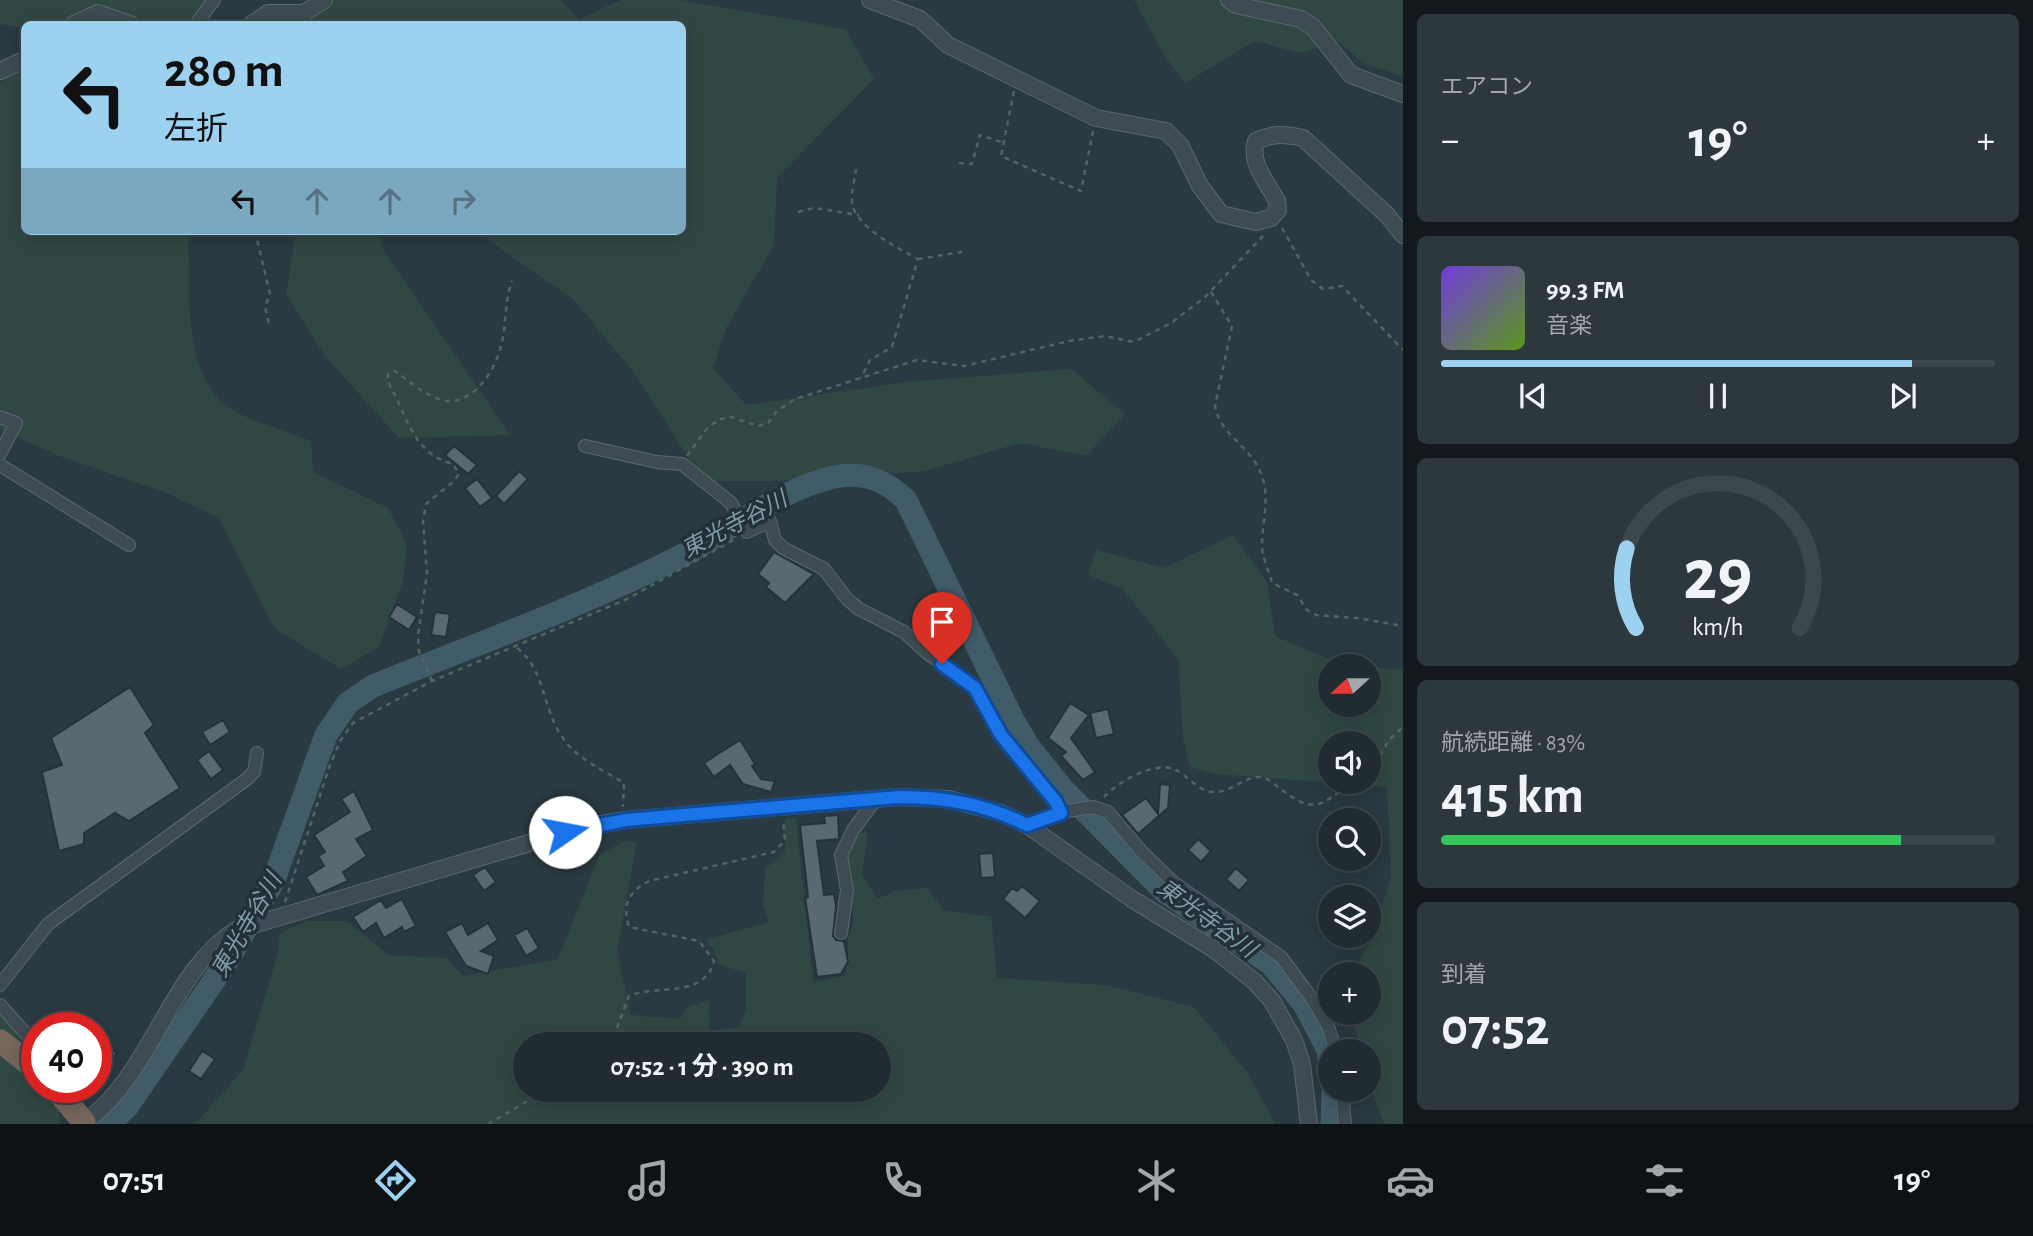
<!DOCTYPE html>
<html lang="ja">
<meta charset="utf-8">
<style>
body{margin:0;font-family:"Alegreya Sans","Noto Sans JP",sans-serif;background:#2d383e;color:#f1f3f6;height:100vh;display:flex;flex-direction:column;font-size:26px;white-space:nowrap}
*{box-sizing:border-box;margin:0}
p{font-size:23px;color:#a2a7ac}
.icon{flex:none;width:38px;height:38px;fill:none;stroke:currentColor;stroke-width:2;stroke-linecap:round;stroke-linejoin:round}
.map{position:relative;flex:1;overflow:hidden}
.details{display:flex;flex-direction:column;gap:14px;padding:14px;background:#12181c;width:630px}
.details>*{flex:none}
.guide{position:absolute;left:21px;top:21px;width:665px;height:214px;border-radius:10px;box-shadow:0 4px 18px #0003,0 0 0 2px #3d484d;background:#9cd1f0;color:#111;overflow:hidden}
.needle{width:46px;rotate:249deg}
.fabs{position:absolute;left:1318px;top:654px;display:grid;gap:14px}
.fabs a{display:grid;place-items:center;width:63px;height:63px;border-radius:50%;background:#202c32;box-shadow:0 4px 18px #0003,0 0 0 2px #3d484d;font-size:35px}
.speed{position:absolute;left:21px;top:1012px;display:flex;gap:14px;font-size:35px;font-weight:700;text-align:center}
.speed>*{display:grid;place-content:center;width:91px;height:91px;border-radius:50%;background:#202c32;box-shadow:0 4px 18px #0003,0 0 0 2px #3d484d;line-height:1}
.speed .limit{border:10px solid #d22;background:#fff;color:#111}
.pin{position:absolute;display:grid;place-items:center;width:60px;height:60px;color:#fff;margin:-72px -30px;border-radius:50% 50% 50% 0;rotate:-45deg;box-shadow:0 0 7px #0007}
.pin .icon{rotate:45deg}
.me{position:absolute;width:77px;margin:-38px;rotate:78deg;stroke-linejoin:round;filter:drop-shadow(0 0 5px #0008)}
.turn{display:flex;align-items:center;gap:24px;height:147px;padding:0 28px;font-size:32px}
.turn .icon{width:91px;height:91px;stroke-width:2.5}
.turn b{display:block;font-size:49px;line-height:60px}
.lanes{display:flex;align-items:center;height:66px;padding:0 28px;background:#0003;justify-content:center;gap:35px;direction:ltr}
.lanes .off{opacity:.35}
.big{font-size:52px;font-weight:700;line-height:1.1}
.details .widget{flex:1;display:flex;flex-direction:column;justify-content:center;gap:10px;min-width:0;padding:0 24px;border-radius:10px;background:#2d383e}
.details .dial{align-items:center;gap:0}
.dial svg{height:182px;overflow:visible;fill:none;stroke:#3d484d;stroke-width:7;stroke-linecap:round;text-anchor:middle}
.dial text{fill:#f1f3f6;stroke:none}
.song{display:flex;align-items:center;gap:21px}
.cover{width:84px;height:84px;border-radius:10px;background:linear-gradient(135deg,hsl(260 70% 55%),hsl(90 70% 35%))}
.played{height:7px;border-radius:4px;background:linear-gradient(90deg,#9cd1f0 85%,#3d484d 85%)}
.keys{display:flex;justify-content:space-around;direction:ltr}
.heat{display:flex;justify-content:space-between;align-items:center;font-size:38px;direction:ltr}
.charge{height:10px;border-radius:5px;background:linear-gradient(90deg,#34c759 83%,#3d484d 0)}
.trip{position:absolute;left:513px;top:1032px;width:378px;height:70px;border-radius:35px;background:#202c32;box-shadow:0 4px 18px #0003,0 0 0 2px #3d484d;font-weight:700;line-height:70px;text-align:center}
.tabs{display:flex;height:112px;justify-content:space-around;align-items:center;background:#0d1214;color:#a2a7ac}
.tabs .icon{width:49px;height:49px}
.tabs .selected{color:#9cd1f0}
.tabs b{font-size:32px;color:#f1f3f6}
main{display:flex;flex:1;min-height:0}
.map>svg:first-child{display:block}
</style>
<main>
<div class="map">
<svg width="1403" height="1124" viewBox="0 0 1403 1124">
<rect width="100%" height="100%" fill="#2a3a42"/>
<path fill="#304843" fill-rule="evenodd" d="M0,0H212L184,24H133L103,16L73,24H24V28L0,24Z
M321,0H560L579,19L621,0H681L845,29L874,79L777,178L774,245L726,328L713,368L746,405L906,382L1071,369L1125,414L1086,456L1020,443L925,471L772,481H703L635,374L574,300L487,239L485,231H682V24H259L258,12H316Z
M1134,0H1403V76L1364,64L1338,41L1300,53L1255,41L1185,83L1166,58Z
M24,69V231H195L188,243C191,296 181,374 231,409C249,421 290,432 311,441L313,472L388,508L407,545L403,581L379,647L341,669L274,628L219,518L167,493L62,457L0,430V82Z
M296,231H378L384,251L510,435L399,438L325,356L286,294Z
M1233,535L1267,582L1275,636L1325,658L1395,670L1403,667V1124H1385C1373,1102 1368,1077 1368,1052H1362L1350,1013H1368V975H1351L1368,946L1391,878L1387,787L1216,774L1190,767L1183,738L1178,659L1122,588L1088,575L1096,550L1164,568ZM1330,667H1368V705H1330ZM1330,744H1368V782H1330Z
M796,818L813,982L844,976L848,962V939L854,919L844,856L856,833H868L862,875L877,899L896,891L927,888L944,910L991,917L997,978L1106,985L1194,1007L1246,1071L1276,1124H195L243,1070L278,953L280,933L308,921H347L388,955L446,958L463,976L558,959L599,856L624,841L637,842L617,952L631,1015L680,1019L688,1007L709,1000L710,1031L739,1027L746,1011V973L718,964L713,948L704,940L769,922L763,904L765,869L785,852V819ZM525,1045H878V1090H525Z
M0,1012L37,1051V1087H58L60,1124H0Z"/>
<g fill="none" stroke-linecap="round" stroke-linejoin="round">
<path stroke="#415c69" stroke-width="23" d="M109,1124L127,1107L228,960L273,882L326,735L348,703L373,686C477,644 583,606 683,555C731,530 780,489 834,477C864,471 885,480 906,500L1013,720L1029,747L1062,788L1165,892L1271,964L1304,1004L1328,1050L1330,1067
M1332,1124L1333,1090"/>
</g>
<path fill="#596971" stroke="#253239" stroke-width="2" d="M454,446L477,465L468,474L445,455Z
M519,471L528,479L504,504L496,496Z
M477,479L492,498L480,507L465,488Z
M774,552L814,574L785,603L766,587L769,583L758,574Z
M397,604L417,617L409,630L389,617Z
M435,612L450,614L446,637L431,635Z
M130,687L154,725L145,733L180,788L129,821L115,813L84,833V844L59,851L42,772L62,765L51,738Z
M1070,703L1089,715L1071,738L1095,772L1083,780L1061,756L1066,752L1048,738Z
M1108,709L1114,734L1096,738L1090,713Z
M223,720L230,732L210,745L202,732Z
M740,740L755,764L752,766L761,779L775,781L771,792L743,784L730,765L714,777L704,763Z
M209,751L223,770L211,779L197,760Z
M1160,784L1170,785L1168,808L1138,834L1122,815L1146,798L1158,814Z
M354,791L373,830L356,839L367,856L343,872L348,881L317,895L306,877L324,866L318,856L325,852L314,835L350,812L341,799Z
M838,815L839,839L817,841L824,895L834,894L836,906L833,936L836,940L844,941L848,962L841,974L817,977L805,898L808,897L800,825L825,823L824,816Z
M1198,839L1211,851L1201,862L1188,850Z
M993,853L995,877L981,878L979,854Z
M485,867L496,882L484,891L473,875Z
M1236,868L1249,880L1239,891L1226,879Z
M1022,886L1040,901L1025,918L1003,899L1012,888L1017,891Z
M402,899L416,926L404,932L402,927L384,938L376,923L363,932L353,917L381,900L386,908Z
M462,923L468,935L488,923L498,940L481,951L494,956L488,974L466,966L445,932Z
M527,928L539,948L526,956L514,935Z
M96,1038L117,1053L96,1078Z
M202,1051L215,1059L201,1079L189,1071Z"/>
<g fill="none" stroke-linecap="round" stroke-linejoin="round">
<g stroke="#5c686f" stroke-width="14">
<path id="minor" d="M196,24L214,0
M0,417L16,423L0,454
M585,446L657,462L682,464L731,503L747,532L770,521L775,540L783,548L824,569L847,599L859,609L904,632L926,652L975,688L1001,735L1056,802L1061,813
M0,465L129,545
M1027,825L1066,811L1094,807L1108,812L1142,852L1174,883L1281,957L1313,1000L1328,1026L1336,1052
M841,933L847,890L841,855L853,830L876,799
M0,985L48,924L247,779L254,772L257,753
M0,1005L37,1046
M1342,1090L1345,1124"/>
</g>
<g stroke="#5c686f" stroke-width="18">
<path id="tertiary" d="M870,0L920,19L948,45L1096,118L1166,131L1180,145L1200,186L1221,214L1256,222L1271,218L1278,210L1277,201C1267,182 1249,163 1256,141C1273,133 1285,134 1303,138L1387,215L1403,235
M1229,0L1236,5L1301,19L1313,27L1351,75L1403,94
M74,24L98,13L130,24
M252,24L268,13H304L324,0
M0,71L24,60
M82,1124C152,1077 168,973 236,930L583,827L626,820L898,797L948,799L1001,813L1027,825L1132,899L1212,948L1255,982L1272,1001L1294,1040L1302,1064L1309,1124"/>
</g>
<g stroke="#49555c" stroke-width="24">
<path id="motorway" d="M0,1041L37,1070
M54,1087L84,1122"/>
</g>
<path stroke="#516663" stroke-width="2.5" stroke-dasharray="5 5" stroke-linecap="butt" d="M1014,91L1001,156L1081,191L1093,131
M959,163L972,164L980,135L1004,143
M856,169C855,179 851,192 852,202C854,226 899,249 918,259L892,347L870,360L861,378
M798,212L814,208L859,215
M1282,228L1311,280L1323,289L1342,286L1403,350
M255,231L270,294L265,307L270,328
M918,259L962,252
M1211,292L1232,326L1215,406C1220,436 1251,445 1262,476C1270,499 1262,523 1262,546C1262,557 1269,571 1272,583L1297,595L1307,610L1316,615L1357,618L1403,626
M687,456L708,427L721,419L731,417L758,426L768,423L777,411L795,399L917,360L964,366L1069,341L1105,336L1134,342L1171,323L1205,297L1265,234
M517,648C546,670 542,710 563,738C577,759 603,770 624,783L623,807
M432,681L419,652L418,635L427,574L423,521L426,504L454,481L459,474L453,464C420,456 409,427 397,399C393,390 387,385 388,374L395,371C409,381 424,395 442,400C471,408 496,370 501,346C507,324 504,303 512,281
M1368,771L1374,767L1389,740L1403,727
M1104,797C1118,782 1154,760 1176,770C1189,777 1198,791 1213,792C1230,793 1244,777 1259,777C1267,777 1273,783 1278,787C1315,815 1318,807 1353,782
M285,902L330,765L340,741L353,723L432,681L625,600L737,538
M607,1045L613,1038L629,996C658,984 704,999 714,961L699,941L629,927C622,905 628,892 649,881L774,852L785,840L783,820
M488,1124L547,1090"/>
<use href="#minor" stroke="#3e4b52" stroke-width="12"/>
<use href="#tertiary" stroke="#3e4b52" stroke-width="16"/>
<use href="#motorway" stroke="#77665c" stroke-width="23"/>
</g>
<g fill="none" stroke-linecap="round" stroke-linejoin="round">
<g stroke="#114b97" stroke-width="18">
<path id="route" d="M565,832L626,820L898,797C945,797 985,804 1027,825L1061,813L1056,802L1001,735L975,688L942,664"/>
</g>
<use href="#route" stroke="#1a73e8" stroke-width="12"/>
</g>
<g text-anchor="middle" stroke-width="7" stroke-linejoin="round" paint-order="stroke">
<g font-size="23" font-style="italic" fill="#7f9cab" stroke="#233037">
<text transform="translate(734 524) rotate(-28)" y="8">東光寺谷川</text>
<text transform="translate(1207 918) rotate(36)" y="8">東光寺谷川</text>
<text transform="translate(246 925) rotate(-60)" y="8">東光寺谷川</text>
</g>
</g>
</svg>
<div class="fabs">
<a><svg class="needle" viewBox="-14 -14 28 28"><path d="M0-13l5 13h-10z" fill="#e53935"/><path d="M0 13l5-13h-10z" fill="#a2a7ac"/></svg></a>
<a><svg class="icon" aria-label="sound" viewBox="0 0 24 24"><path d="M4 9h4l5-4v14l-5-4H4zM17 9q2 3 0 6"/></svg></a>
<a><svg class="icon" aria-label="search" viewBox="0 0 24 24"><circle cx="10" cy="10" r="6"/><path d="M15 15l6 6"/></svg></a>
<a><svg class="icon" aria-label="layers" viewBox="0 0 24 24"><path d="M12 4l9 5-9 5-9-5zM3 14l9 5 9-5"/></svg></a>
<a>+</a>
<a>−</a>
</div>
<div class="speed"><div class="limit">40</div></div>
<div class="pin" style="left:942px;top:664px;background:#d93025"><svg class="icon" aria-label="arrive" viewBox="0 0 24 24"><path d="M6 21V4h12l-3 4 3 4H6"/></svg></div>
<svg class="me" style="left:565px;top:832px" viewBox="-20 -20 40 40"><circle r="19" fill="#fff"/><path d="M0-13L10 11 0 6-10 11z" fill="#1a73e8"/></svg>
<div class="trip">07:52 · 1 分 · 390 m</div>
<div class="guide">
<div class="turn"><svg class="icon" aria-label="left" viewBox="0 0 24 24"><path d="M17 20v-9H6M10 6l-5 5 5 5"/></svg><div><b>280 m</b>左折</div></div>
<div class="lanes"><svg class="icon" aria-label="left" viewBox="0 0 24 24"><path d="M17 20v-9H6M10 6l-5 5 5 5"/></svg><svg class="icon off" aria-label="ahead" viewBox="0 0 24 24"><path d="M12 20V5M6 11l6-6 6 6"/></svg><svg class="icon off" aria-label="ahead" viewBox="0 0 24 24"><path d="M12 20V5M6 11l6-6 6 6"/></svg><svg class="icon off" aria-label="right" viewBox="0 0 24 24"><path d="M7 20v-9h11M14 6l5 5-5 5"/></svg></div>
</div>
</div>
<section class="details">
<div class="widget"><p>エアコン</p>
<div class="heat"><a>−</a><b class="big">19°</b><a>+</a></div>
</div>
<div class="widget">
<div class="song"><i class="cover"></i><div><b>99.3 FM</b><p>音楽</p></div></div>
<div class="played"></div>
<div class="keys"><svg class="icon" aria-label="previous" viewBox="0 0 24 24"><path d="M18 5L8 12l10 7zM5 5v14"/></svg><svg class="icon" aria-label="pause" viewBox="0 0 24 24"><path d="M8 5v14M16 5v14"/></svg><svg class="icon" aria-label="next" viewBox="0 0 24 24"><path d="M6 5l10 7-10 7zM19 5v14"/></svg></div>
</div>
<div class="widget dial"><svg viewBox="0 0 100 80">
<path d="M14 69A42 42 0 1 1 86 69"/>
<path d="M14 69A42 42 0 0 1 10 34" stroke="#9cd1f0"/>
<text x="50" y="56" font-size="32" font-weight="700">29</text>
<text x="50" y="72" font-size="11">km/h</text>
</svg></div>
<div class="widget"><p>航続距離 · 83%</p><b class="big">415 km</b><div class="charge"></div></div>
<div class="widget"><p>到着</p><b class="big">07:52</b></div>
</section>
</main>
<nav class="tabs">
<b>07:51</b>
<svg class="icon selected" aria-label="directions" viewBox="0 0 24 24"><path d="M12 3l9 9-9 9-9-9zM9 14v-3h6M13 9l2 2-2 2"/></svg>
<svg class="icon" aria-label="music" viewBox="0 0 24 24"><path d="M9 18V5l10-2v13"/><circle cx="6" cy="18" r="3"/><circle cx="16" cy="16" r="3"/></svg>
<svg class="icon" aria-label="phone" viewBox="0 0 24 24"><path d="M5 4h4l2 5-3 2q2 4 5 5l2-3 5 2v4C11 20 4 13 5 4z"/></svg>
<svg class="icon" aria-label="climate" viewBox="0 0 24 24"><path d="M12 3v18M4 7l16 10M4 17L20 7"/></svg>
<svg class="icon" aria-label="car" viewBox="0 0 24 24"><path d="M5 17H2v-5l4-1 3-4h7l3 4 3 1v5h-3M9 17h6M6 11h13"/><circle cx="7" cy="17" r="2"/><circle cx="17" cy="17" r="2"/></svg>
<svg class="icon" aria-label="filters" viewBox="0 0 24 24"><path d="M4 7h16M4 17h16"/><circle cx="9" cy="7" r="2"/><circle cx="15" cy="17" r="2"/></svg>
<b>19°</b>
</nav>
